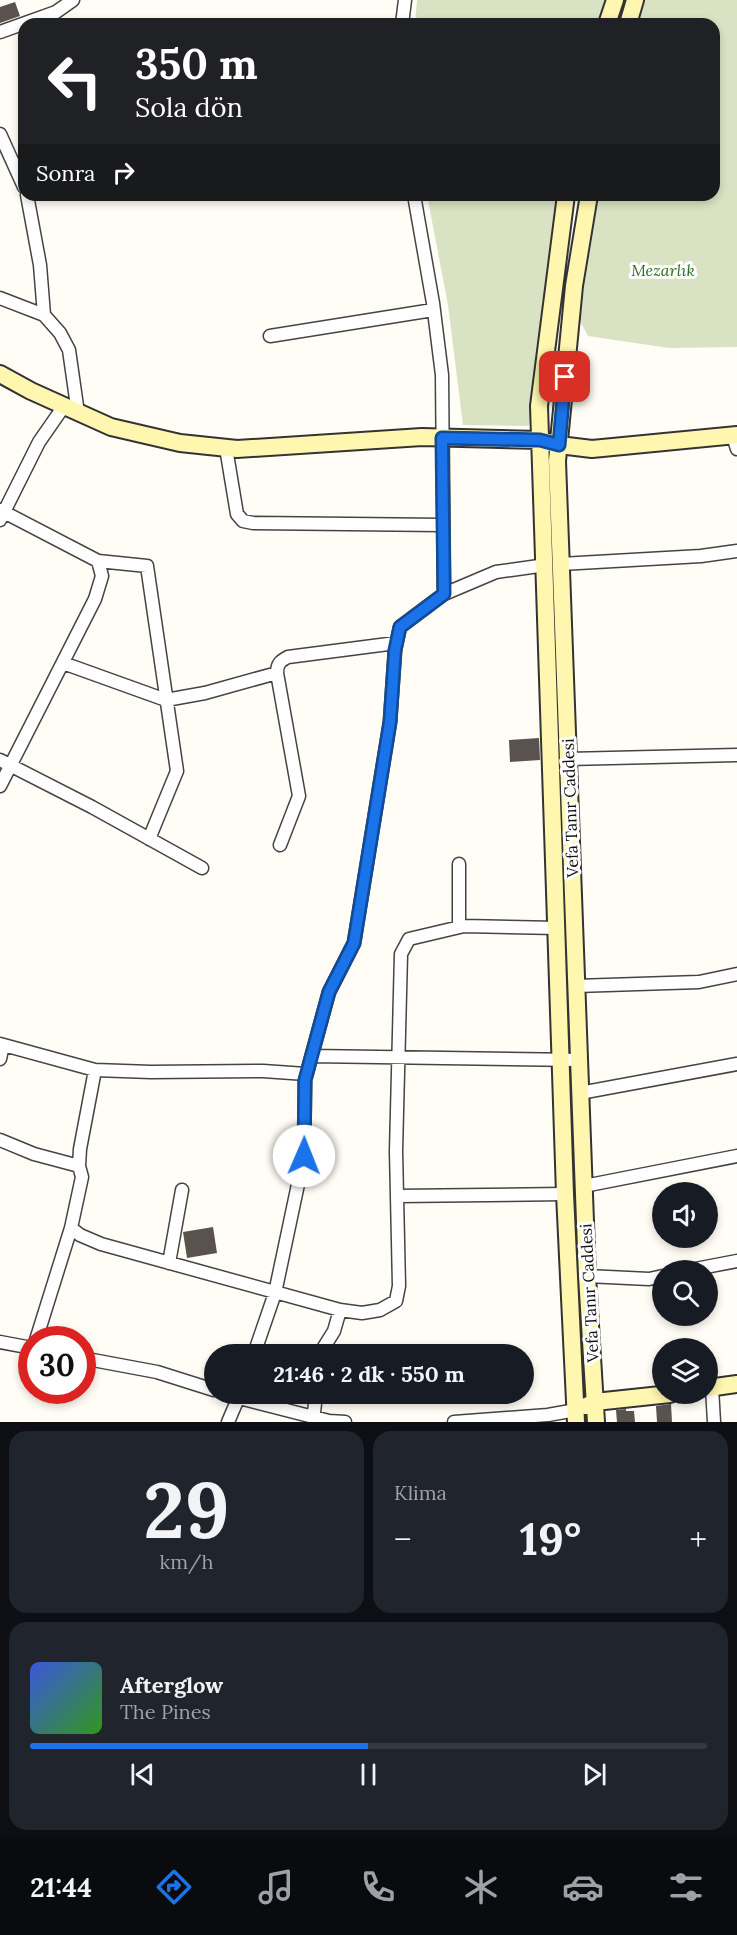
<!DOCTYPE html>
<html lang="tr">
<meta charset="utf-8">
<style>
body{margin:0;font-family:Lora,serif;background:#20242c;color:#f1f3f6;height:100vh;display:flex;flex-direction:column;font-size:22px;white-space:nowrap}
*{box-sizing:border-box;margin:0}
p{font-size:20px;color:#9ea1a6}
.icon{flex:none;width:33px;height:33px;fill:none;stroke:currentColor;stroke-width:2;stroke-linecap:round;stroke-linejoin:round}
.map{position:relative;height:1422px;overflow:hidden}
.drawer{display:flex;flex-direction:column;gap:9px;padding:9px;background:#0d0f14;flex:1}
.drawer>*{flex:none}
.hud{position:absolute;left:18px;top:18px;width:702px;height:183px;border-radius:18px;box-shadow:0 3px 9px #0003;background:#202124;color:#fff;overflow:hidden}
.tools{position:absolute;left:652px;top:1182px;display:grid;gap:12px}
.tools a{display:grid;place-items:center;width:66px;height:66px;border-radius:50%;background:#171b24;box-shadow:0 3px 9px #0003;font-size:30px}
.speed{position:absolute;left:18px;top:1326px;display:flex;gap:12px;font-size:30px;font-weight:700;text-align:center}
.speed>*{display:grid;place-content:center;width:78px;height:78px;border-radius:50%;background:#171b24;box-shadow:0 3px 9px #0003;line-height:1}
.speed .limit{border:9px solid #d22;background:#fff;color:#111}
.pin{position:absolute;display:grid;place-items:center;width:51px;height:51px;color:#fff;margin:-26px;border-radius:12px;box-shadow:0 3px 9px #0006}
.me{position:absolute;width:66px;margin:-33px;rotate:1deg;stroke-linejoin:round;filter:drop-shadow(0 0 4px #0008)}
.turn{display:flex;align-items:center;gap:21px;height:126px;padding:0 18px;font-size:27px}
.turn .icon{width:78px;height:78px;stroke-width:2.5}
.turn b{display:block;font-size:42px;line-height:51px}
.then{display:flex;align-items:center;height:57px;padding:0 18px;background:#0003;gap:12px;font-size:22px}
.big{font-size:45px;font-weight:700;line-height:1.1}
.drawer .card{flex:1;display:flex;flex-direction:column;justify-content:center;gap:9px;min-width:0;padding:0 21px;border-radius:18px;background:#20242c}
.drawer .dial{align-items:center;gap:0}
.dial b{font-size:78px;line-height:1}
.song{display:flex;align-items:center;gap:18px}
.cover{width:72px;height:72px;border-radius:9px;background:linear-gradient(135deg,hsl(230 70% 55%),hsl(110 70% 35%))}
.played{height:6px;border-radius:3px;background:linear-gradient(90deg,#1a73e8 50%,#363941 50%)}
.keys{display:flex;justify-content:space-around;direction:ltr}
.heat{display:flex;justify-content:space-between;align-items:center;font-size:33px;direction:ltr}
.drawer .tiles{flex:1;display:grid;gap:9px;grid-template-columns:1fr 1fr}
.card:last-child{grid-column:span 2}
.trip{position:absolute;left:204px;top:1344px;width:330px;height:60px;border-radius:30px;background:#171b24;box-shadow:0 3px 9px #0003;font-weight:700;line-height:60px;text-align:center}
.tab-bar{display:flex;height:96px;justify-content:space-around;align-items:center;background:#090b0e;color:#9ea1a6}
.tab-bar .icon{width:42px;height:42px}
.tab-bar .on{color:#1a73e8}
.tab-bar b{font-size:27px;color:#f1f3f6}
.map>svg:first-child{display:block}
</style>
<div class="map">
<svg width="737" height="1422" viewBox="0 0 737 1422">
<rect width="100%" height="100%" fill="#fffdf5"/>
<path fill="#d9e3c4" d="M417,0H612L604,24H415Z
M645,0H737V347L669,348L588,336L579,319L599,195H714V24H638Z
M427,195H561L529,426L463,425L448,305Z"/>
<path fill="#5a524d" d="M15,2L20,16L0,23V7Z
M539,738L540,760L510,762L509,740Z
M213,1227L217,1253L187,1258L183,1232Z
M671,1404L672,1422H657L656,1406Z
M626,1409V1411H634L635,1422H617L616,1410Z"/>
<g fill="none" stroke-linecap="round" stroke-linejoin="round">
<g stroke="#444" stroke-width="15">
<path id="street" d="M402,24L405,0
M0,32L56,12L73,0
M0,134L24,187
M27,195L40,265L44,315L60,333L69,350L78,413
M414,195L433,303L442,375L444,594
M0,298L44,315
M270,336L433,310
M733,436L737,449
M226,448L237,514L243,521L253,523L443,525
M0,510L98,561L147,566L177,771L149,839
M0,520L39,442L64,406
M561,564L701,556L737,551
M63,663L166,700L205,693L277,673
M568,759L737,755
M0,760L92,807L202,868
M0,786L95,599L102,576L98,561
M280,845L299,796L277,673C277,664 280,661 288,657L396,643
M459,927V864
M576,986L699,982L737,974
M0,1044L95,1070L151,1072L263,1071L306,1074
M312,1056L579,1060
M0,1059L3,1045
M95,1070L80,1149L79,1166L82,1177L71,1228L80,1235L101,1244L340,1310L362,1313L380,1310L396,1301L399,1286L396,1151L401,954L409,939L464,926L557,928
M580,1093L737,1064
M0,1140L34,1154L79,1166
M584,1186L737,1156
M397,1196L565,1194
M169,1263L182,1190
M690,1270L737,1261
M587,1276L649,1279L663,1276
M36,1340L71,1228
M0,1342L32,1348
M254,1354L275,1293L304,1156L305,1080L329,992L354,943L390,722L395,650L400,627L444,594L496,572L546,565
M322,1354L324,1347L334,1331L340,1310
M82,1358L157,1372L214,1390
M712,1388L714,1422
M224,1394L329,1421L345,1422
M228,1422L240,1394
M313,1422L316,1394
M454,1422L548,1415L576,1410"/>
</g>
<g stroke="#333" stroke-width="20">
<path id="secondary" d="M607,24L615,0
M628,24L635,0
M566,195L539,406L565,1194L576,1422
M589,195L574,286L557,461L587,1276L596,1422
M0,374L31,391L111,427L180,443L237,449L422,437L540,440L559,445L592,449L737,435
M708,1388L737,1384
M586,1406L595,1402L670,1394"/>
</g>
<use href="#street" stroke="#fff" stroke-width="12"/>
<use href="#secondary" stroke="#fff6b0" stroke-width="16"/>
</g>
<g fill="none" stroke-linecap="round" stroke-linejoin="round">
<g stroke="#114b97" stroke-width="15">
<path id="route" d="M304,1156L305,1080L329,992L354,943L390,722L395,650L400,627L444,594L442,438L540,440L559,445L565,377"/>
</g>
<use href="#route" stroke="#1a73e8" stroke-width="10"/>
</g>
<g text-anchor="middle" stroke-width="6" stroke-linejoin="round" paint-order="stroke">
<g font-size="16" font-style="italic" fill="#2f6b1f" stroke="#fff">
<text x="663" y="276">Mezarlık</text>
</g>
<g font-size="16" fill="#111" stroke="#fff">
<text transform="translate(570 808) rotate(-92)" y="6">Vefa Tanır Caddesi</text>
<text transform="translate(589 1293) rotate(-93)" y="6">Vefa Tanır Caddesi</text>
</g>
</g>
</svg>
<div class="tools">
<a><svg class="icon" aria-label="sound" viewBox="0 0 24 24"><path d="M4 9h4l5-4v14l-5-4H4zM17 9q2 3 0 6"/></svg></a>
<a><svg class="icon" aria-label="search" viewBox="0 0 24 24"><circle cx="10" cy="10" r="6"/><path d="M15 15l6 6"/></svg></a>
<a><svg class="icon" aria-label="layers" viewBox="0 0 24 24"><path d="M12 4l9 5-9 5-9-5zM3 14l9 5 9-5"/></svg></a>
</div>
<div class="speed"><div class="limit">30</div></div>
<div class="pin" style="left:565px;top:377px;background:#d93025"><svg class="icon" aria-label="arrive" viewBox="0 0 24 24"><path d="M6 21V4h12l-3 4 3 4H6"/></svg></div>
<svg class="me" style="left:304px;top:1156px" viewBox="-20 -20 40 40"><circle r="19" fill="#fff"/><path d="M0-13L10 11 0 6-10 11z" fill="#1a73e8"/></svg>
<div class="trip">21:46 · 2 dk · 550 m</div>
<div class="hud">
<div class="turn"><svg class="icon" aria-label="left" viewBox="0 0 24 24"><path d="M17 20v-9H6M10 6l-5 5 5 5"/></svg><div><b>350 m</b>Sola dön</div></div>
<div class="then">Sonra<svg class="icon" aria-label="right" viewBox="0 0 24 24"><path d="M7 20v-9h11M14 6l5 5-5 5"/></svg></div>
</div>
</div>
<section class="drawer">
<div class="tiles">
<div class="card dial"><b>29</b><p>km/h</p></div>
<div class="card"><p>Klima</p>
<div class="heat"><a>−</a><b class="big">19°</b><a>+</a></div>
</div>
<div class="card">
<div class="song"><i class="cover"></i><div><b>Afterglow</b><p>The Pines</p></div></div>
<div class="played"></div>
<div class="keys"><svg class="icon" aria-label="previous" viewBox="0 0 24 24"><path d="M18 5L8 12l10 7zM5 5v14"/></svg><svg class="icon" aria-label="pause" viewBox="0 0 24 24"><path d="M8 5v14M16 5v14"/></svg><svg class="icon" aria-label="next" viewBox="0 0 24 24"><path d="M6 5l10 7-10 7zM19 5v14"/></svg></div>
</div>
</div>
</section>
<nav class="tab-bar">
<b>21:44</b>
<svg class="icon on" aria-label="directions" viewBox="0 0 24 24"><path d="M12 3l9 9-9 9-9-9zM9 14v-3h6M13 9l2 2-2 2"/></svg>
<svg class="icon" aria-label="music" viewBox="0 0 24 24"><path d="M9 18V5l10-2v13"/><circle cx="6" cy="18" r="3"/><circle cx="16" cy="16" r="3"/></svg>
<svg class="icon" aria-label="phone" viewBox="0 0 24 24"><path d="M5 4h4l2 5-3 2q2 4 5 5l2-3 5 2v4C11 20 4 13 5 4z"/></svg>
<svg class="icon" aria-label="climate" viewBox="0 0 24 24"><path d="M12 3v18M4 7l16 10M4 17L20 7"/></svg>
<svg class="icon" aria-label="car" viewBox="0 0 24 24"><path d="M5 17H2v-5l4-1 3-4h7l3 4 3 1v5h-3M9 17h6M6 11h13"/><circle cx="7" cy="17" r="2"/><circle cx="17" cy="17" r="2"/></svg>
<svg class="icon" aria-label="filters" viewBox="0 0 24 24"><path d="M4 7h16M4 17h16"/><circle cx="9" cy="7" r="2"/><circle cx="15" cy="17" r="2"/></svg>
</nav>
